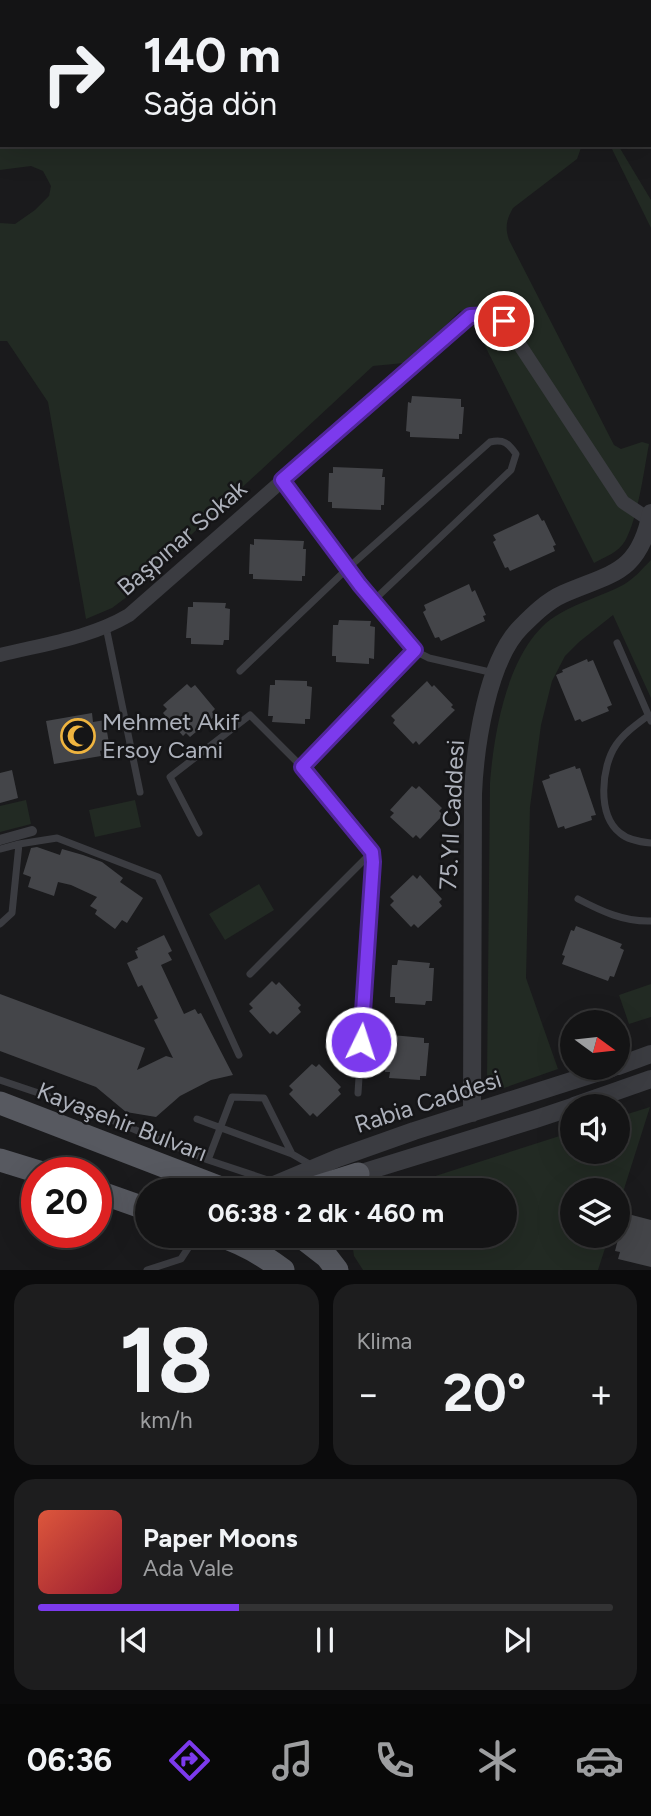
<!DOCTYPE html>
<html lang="tr">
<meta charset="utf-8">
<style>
body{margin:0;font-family:Figtree,sans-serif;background:#1d1d1e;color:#f1f3f6;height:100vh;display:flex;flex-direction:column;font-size:26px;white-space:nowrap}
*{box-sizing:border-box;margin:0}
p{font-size:23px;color:#9d9ea0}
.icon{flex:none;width:38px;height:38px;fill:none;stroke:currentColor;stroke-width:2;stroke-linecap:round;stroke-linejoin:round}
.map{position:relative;height:1270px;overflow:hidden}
.side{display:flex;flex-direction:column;gap:14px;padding:14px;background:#0b0b0c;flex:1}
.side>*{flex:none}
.guide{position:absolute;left:0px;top:0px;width:651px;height:147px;box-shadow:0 7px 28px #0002,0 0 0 2px #333334;background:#141415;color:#f1f3f6;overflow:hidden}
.needle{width:46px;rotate:105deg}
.buttons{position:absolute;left:560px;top:1010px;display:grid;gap:14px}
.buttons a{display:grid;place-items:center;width:70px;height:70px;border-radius:50%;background:#141415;box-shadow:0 7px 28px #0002,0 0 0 2px #333334;font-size:35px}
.speed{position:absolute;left:21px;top:1157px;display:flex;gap:14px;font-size:35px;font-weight:700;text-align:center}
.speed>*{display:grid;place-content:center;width:91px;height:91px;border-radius:50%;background:#141415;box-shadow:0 7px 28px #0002,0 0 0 2px #333334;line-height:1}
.speed .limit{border:10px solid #d22;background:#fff;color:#111}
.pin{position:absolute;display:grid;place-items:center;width:60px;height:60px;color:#fff;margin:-30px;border:4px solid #fff;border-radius:50%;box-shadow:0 2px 7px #0007}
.me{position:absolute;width:77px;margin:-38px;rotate:4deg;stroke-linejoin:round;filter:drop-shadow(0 0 5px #0008)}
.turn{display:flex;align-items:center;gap:24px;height:147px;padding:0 28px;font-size:32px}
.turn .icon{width:91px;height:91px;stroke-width:2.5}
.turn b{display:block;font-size:49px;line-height:60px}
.big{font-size:52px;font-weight:700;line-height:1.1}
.side .card{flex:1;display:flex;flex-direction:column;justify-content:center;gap:10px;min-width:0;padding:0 24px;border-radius:21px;background:#1d1d1e}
.side .dial{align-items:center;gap:0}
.dial b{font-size:91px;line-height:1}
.song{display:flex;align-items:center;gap:21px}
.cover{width:84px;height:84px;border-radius:10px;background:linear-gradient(135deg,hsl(10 70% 55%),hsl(350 70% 35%))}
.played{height:7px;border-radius:4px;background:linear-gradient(90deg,#7c3aed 35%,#333334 35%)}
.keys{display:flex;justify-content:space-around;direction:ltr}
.heat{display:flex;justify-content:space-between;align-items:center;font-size:38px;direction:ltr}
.side .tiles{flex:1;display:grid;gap:14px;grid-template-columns:1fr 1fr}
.card:last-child{grid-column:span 2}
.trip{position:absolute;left:135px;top:1178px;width:382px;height:70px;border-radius:35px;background:#141415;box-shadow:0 7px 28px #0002,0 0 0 2px #333334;font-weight:700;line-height:70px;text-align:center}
.tab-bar{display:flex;height:112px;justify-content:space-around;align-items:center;background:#080808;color:#9d9ea0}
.tab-bar .icon{width:49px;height:49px}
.tab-bar .on{color:#7c3aed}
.tab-bar b{font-size:32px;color:#f1f3f6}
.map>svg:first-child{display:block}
</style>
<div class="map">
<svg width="651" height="1270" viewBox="0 0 651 1270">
<rect width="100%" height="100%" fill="#1a1a1c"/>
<path fill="#222a23" d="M0,0H651L649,7V2H2V145H582L577,159L513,208C506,220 505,228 509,240L614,445L621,449L642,442L649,444C644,470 638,518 625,541C619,552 605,557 594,563L470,316L460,311L415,356L404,363L373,366L150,573L128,596L112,608L86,619L48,402L7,341H0V223L15,224L35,210L49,196L51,186L43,171L31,166L0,170Z
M610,145H618L651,200V228Z
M651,560V698L613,615L579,642L565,656L552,681L541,725L530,807L526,978L558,1069L504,1088H493L487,1082L490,783C494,730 509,642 559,614C579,602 602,596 623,585C634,579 642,569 651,560Z
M26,800L31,824L0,832V806Z
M135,800L141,827L95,837L89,810Z
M259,884L274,910L225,940L209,914Z
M651,984V1017L629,1024L619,995Z
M650,1107L618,1208V1190H572V1236H609L598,1270H363L354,1256L351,1236H504V1190H392L572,1132V1152H618V1117Z"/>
<path fill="#444549" d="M412,396L461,399V407H464L462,434H459V439L410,437V432L406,431L408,402L411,403Z
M333,467L383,469L382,477H385L384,505H381V510L332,508V502H328L329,473H333Z
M538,514L542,521L544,520L556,545L553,546L555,551L510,571L508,567L505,568L493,542L496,540L493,535Z
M254,539L304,541L303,549H306L305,576H302V581L253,579V574H249L250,544L254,545Z
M469,584L472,592L475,590L486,615L483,616L485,621L441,641L439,637L435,638L423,612L426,610L424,605Z
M193,602L226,603L225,608L230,609L229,640H224L223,645L191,644V638H186L188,607H193Z
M339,620L371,621L370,626L375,627L374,659L369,658V664L336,662V656H332L333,625H338Z
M587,659L588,662L593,660L612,705L607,707L609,711L582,722L580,719L575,721L556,675L563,672L562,670Z
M275,680L307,681V686L312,687L310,719H305V724L272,722L273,716H268L270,685H275Z
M427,681L432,687L434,685L453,705L451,707L455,710L419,745L416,741L413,744L393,723L395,720L391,716Z
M187,684L191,688L195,685L215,709L212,712L215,716L190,737L186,733L183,736L163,713L167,709L163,705Z
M92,713L93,722L105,720L110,749L100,751L101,756L54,764L46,721Z
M575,766L576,769L580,768L596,815L591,816L592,820L565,829L564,826L558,828L542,781L550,778L549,775Z
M12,770L18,798L0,803V773Z
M412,786L416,789L419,786L442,808L439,811L443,815L420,839L416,835L413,838L390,817L394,813L390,810Z
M37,847L60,855L62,849L83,855L102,862L123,878L120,882L143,898L127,923L122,920L115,929L95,914L97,910L90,906L97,897L71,885L58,882L54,896L28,887L31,877L23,874L31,848Z
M413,875L417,879L420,875L442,899L439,902L442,906L418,928L414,924L411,927L390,905L394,901L390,897Z
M576,926L622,944L620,948L624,950L614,977L610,976L608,981L562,964L565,956L562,955L571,930L574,931Z
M164,935L172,951L168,953L172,960L161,965L184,1014L195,1009L198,1014L201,1013L233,1075L211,1080L180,1096L156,1117L126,1112L96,1087L0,1051V994L145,1048L137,1070L166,1056L173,1058L154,1020L158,1018L142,985L138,987L127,963L138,958L135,951L138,950L137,948Z
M398,960L430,963L429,968H434L432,1001H426L425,1005L395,1003V997H390L392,965H397Z
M272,981L276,985L279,982L301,1005L298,1008L301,1012L277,1035L273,1031L270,1034L249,1011L253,1008L249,1004Z
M392,1035L424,1038V1043H429L426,1076H420V1080L389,1078L390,1072H385L387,1040H392Z
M312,1064L316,1067L319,1064L341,1087L338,1090L341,1094L317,1117L313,1113L310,1116L289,1094L293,1090L289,1086Z
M628,1214L651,1220V1267L618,1259L620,1252L615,1251L623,1220L627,1221Z"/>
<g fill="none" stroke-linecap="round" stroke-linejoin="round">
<path stroke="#3b3c41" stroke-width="7" d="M373,601L511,470L516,454C508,443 504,439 490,442L348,568L415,651L429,658L494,673
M106,627L140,792
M617,643L651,721
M240,671L348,568L282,481
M649,715C637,724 624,733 616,745C601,767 597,815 620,833C628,840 640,842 651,843
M302,767L372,852L373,862L358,1093
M199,833L170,777L250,715L302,767L415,651
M0,849L19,844L57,838L158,877L239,1055
M578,899C601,911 624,922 651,921
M0,924L12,913L19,844
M250,974L372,852
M0,1080L80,1107L208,1160L274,1182
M197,1119L292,1154L311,1165
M208,1160L232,1097L264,1098L292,1154
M147,1270L181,1259L196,1236"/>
<path stroke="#3b3c41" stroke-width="10" d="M0,840L32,831"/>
<path stroke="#3b3c41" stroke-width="14" d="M0,655C44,644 90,638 129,615L470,316L491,315L504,321L623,502L650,520"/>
<path stroke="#3b3c41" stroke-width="18" d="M618,1066L651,1054
M574,1106L651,1079
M472,1113L473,794C475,747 487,661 521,627C533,615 547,601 563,594C611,573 639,574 651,513
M358,1174L536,1119L572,1107
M262,1190L338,1158L414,1131L612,1068"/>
<path stroke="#575960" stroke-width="23" d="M0,1103L226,1190
M0,1160L39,1172
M307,1190L358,1174
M96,1191L147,1209
M220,1236C243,1243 263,1255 283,1270
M300,1236L327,1257L337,1270"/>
</g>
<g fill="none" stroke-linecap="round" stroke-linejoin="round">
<g stroke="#51269a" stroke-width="18">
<path id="route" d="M361,1042L373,862L372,852L302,767L415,650L360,585L282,480L470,316L491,315L504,321"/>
</g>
<use href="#route" stroke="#7c3aed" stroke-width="12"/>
</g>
<defs>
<g id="mosque-ring" transform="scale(1.75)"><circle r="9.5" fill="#151517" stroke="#efb43f" stroke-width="1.5"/><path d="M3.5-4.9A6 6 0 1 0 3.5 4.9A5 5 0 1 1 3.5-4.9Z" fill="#efb43f"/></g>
</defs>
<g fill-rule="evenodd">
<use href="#mosque-ring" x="78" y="736"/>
</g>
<g text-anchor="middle" stroke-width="5" stroke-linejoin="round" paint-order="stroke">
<g font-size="24" fill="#adb1bb" stroke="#151517">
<text transform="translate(182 538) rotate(-41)" y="8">Başpınar Sokak</text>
<text transform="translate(452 815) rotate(-87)" y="8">75.Yıl Caddesi</text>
<text transform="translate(428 1102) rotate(-18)" y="8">Rabia Caddesi</text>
<text transform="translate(122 1122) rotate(21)" y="8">Kayaşehir Bulvarı</text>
</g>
<g font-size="24" fill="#adb1bb" stroke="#151517" text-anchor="start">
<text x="102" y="730">Mehmet Akif<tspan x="102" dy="28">Ersoy Cami</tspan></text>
</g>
</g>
</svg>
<div class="buttons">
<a><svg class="needle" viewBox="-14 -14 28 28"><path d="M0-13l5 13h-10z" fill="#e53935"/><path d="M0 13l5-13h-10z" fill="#9d9ea0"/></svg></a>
<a><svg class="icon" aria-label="sound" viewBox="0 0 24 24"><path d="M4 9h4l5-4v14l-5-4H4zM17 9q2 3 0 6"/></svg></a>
<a><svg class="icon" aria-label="layers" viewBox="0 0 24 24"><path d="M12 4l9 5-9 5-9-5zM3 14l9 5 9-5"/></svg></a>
</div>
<div class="speed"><div class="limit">20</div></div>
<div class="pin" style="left:504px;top:321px;background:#d93025"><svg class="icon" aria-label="arrive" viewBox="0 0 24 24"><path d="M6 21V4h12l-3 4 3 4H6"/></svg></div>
<svg class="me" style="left:361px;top:1042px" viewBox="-20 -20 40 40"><circle r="17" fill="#7c3aed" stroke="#fff" stroke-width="3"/><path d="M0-11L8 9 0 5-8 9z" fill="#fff"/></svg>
<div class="trip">06:38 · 2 dk · 460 m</div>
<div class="guide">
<div class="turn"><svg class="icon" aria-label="right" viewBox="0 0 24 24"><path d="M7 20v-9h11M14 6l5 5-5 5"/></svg><div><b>140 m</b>Sağa dön</div></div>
</div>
</div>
<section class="side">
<div class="tiles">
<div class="card dial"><b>18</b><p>km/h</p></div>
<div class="card"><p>Klima</p>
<div class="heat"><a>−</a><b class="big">20°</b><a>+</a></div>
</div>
<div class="card">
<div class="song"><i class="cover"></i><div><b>Paper Moons</b><p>Ada Vale</p></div></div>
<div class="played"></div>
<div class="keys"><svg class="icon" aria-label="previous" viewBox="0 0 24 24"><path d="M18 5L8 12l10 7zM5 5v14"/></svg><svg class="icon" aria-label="pause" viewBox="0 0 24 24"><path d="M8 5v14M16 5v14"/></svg><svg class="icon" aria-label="next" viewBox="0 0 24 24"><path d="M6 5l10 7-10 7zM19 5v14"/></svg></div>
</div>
</div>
</section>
<nav class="tab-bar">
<b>06:36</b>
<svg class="icon on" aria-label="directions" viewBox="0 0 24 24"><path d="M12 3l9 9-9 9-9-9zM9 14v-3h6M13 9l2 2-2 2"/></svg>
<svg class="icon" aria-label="music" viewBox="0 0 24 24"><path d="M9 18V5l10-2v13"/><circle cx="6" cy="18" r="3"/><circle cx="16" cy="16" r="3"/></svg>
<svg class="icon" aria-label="phone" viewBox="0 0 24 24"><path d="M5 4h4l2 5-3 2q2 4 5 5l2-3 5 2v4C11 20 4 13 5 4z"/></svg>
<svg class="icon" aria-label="climate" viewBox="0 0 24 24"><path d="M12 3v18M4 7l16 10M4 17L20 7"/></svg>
<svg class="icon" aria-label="car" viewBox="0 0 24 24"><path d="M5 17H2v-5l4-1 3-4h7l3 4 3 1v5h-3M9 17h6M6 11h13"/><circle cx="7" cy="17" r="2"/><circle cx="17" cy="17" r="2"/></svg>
</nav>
